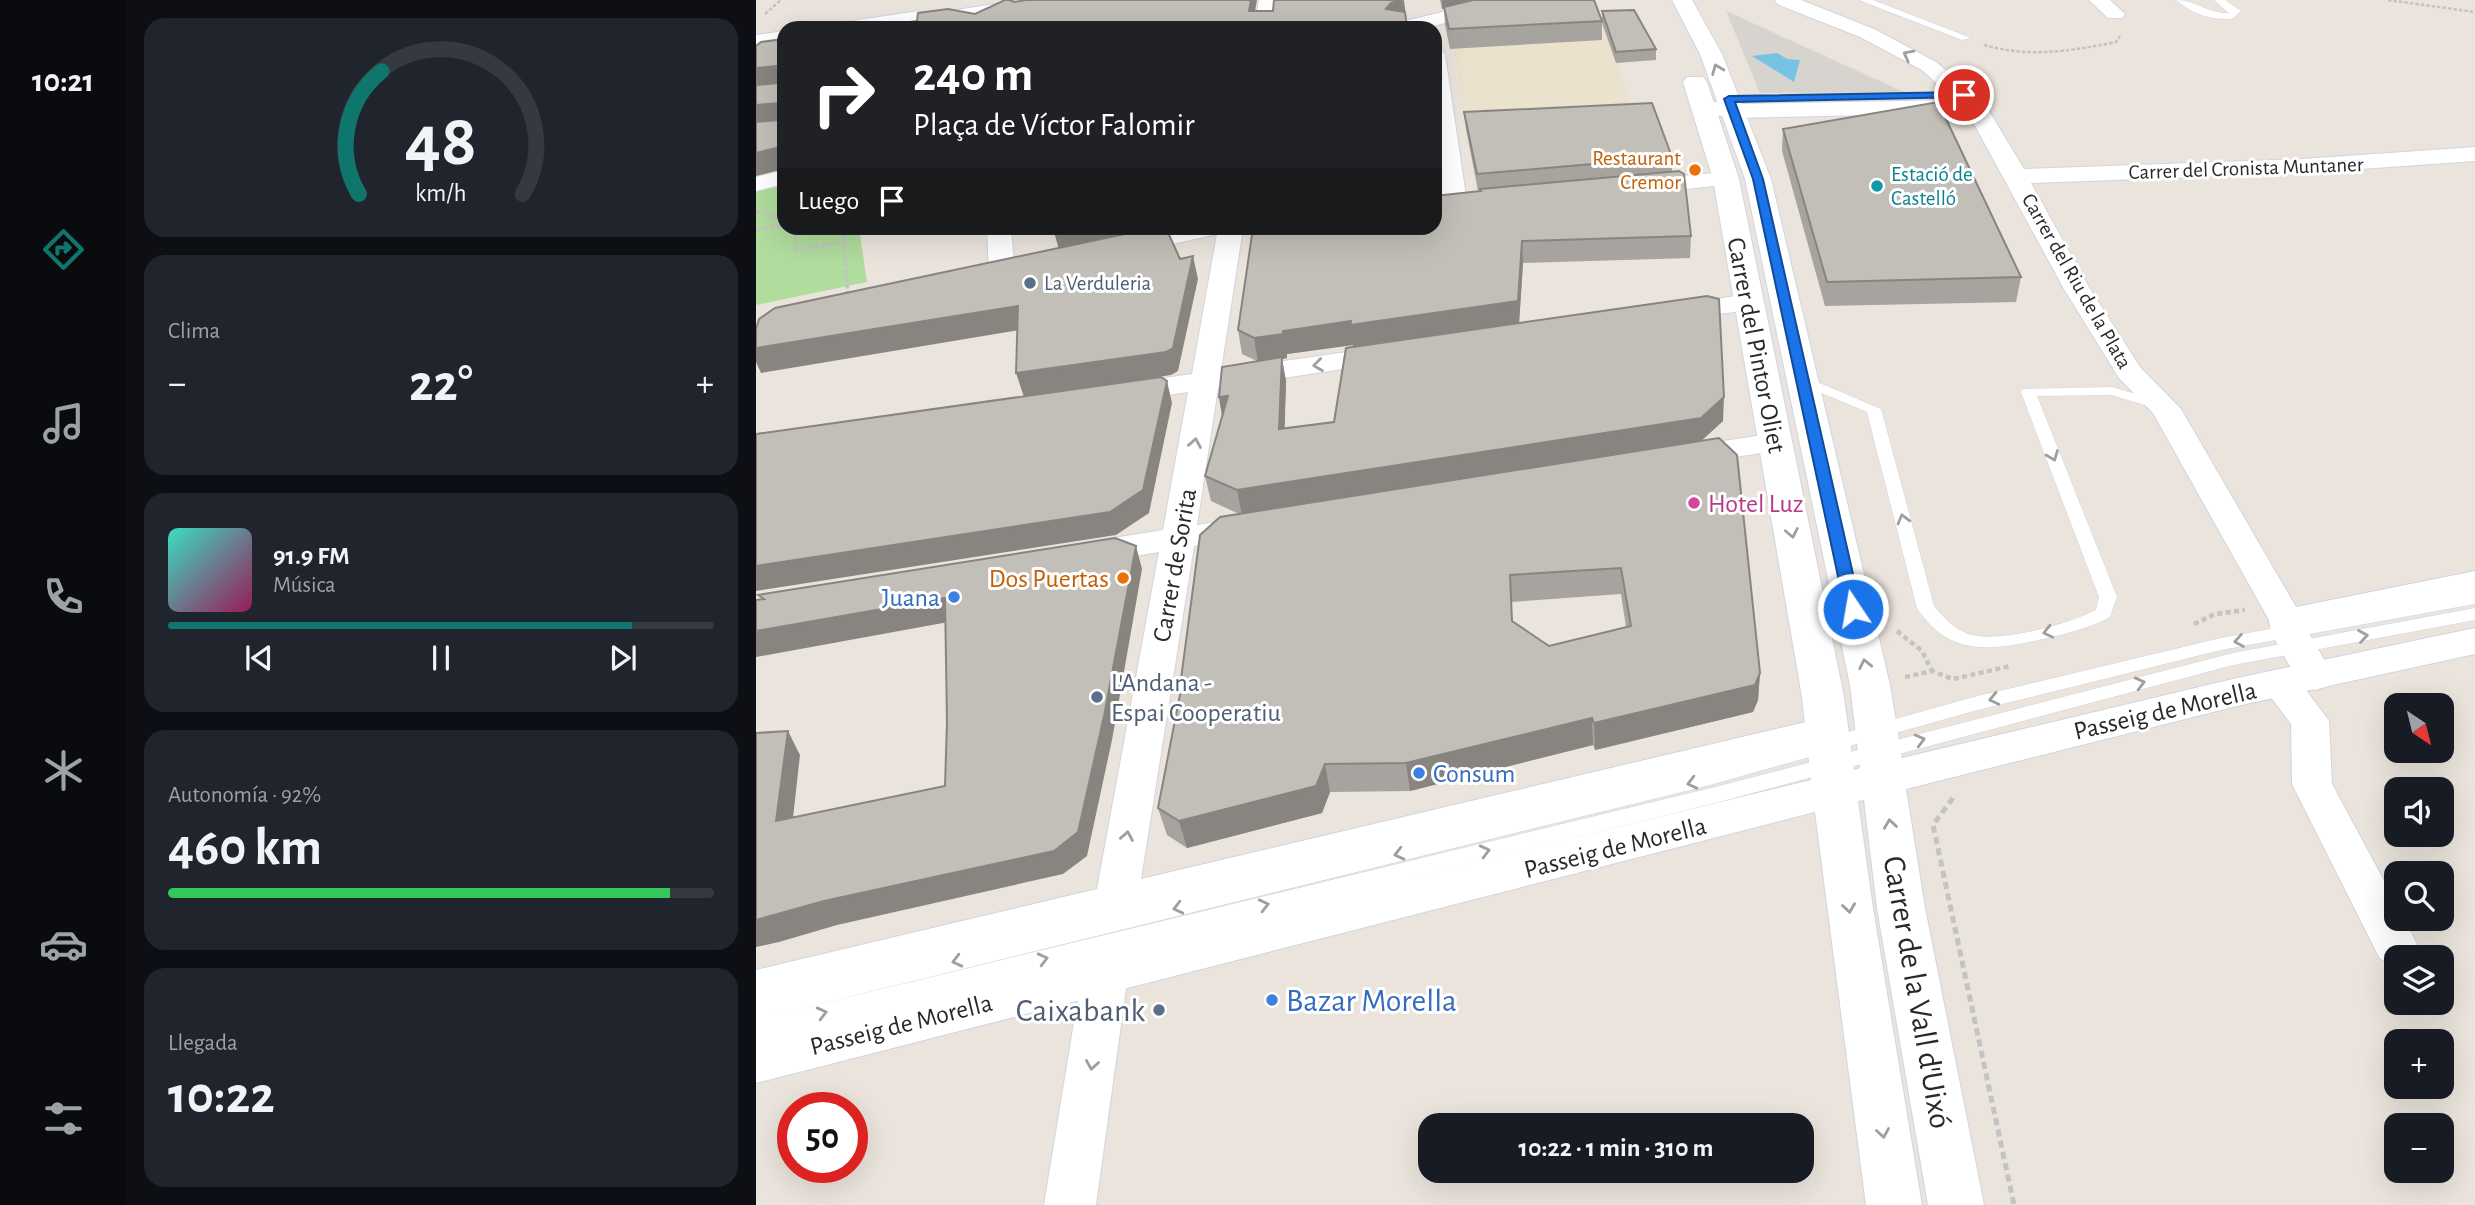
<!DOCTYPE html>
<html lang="es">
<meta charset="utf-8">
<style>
body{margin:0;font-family:"Alegreya Sans",sans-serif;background:#20242c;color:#f1f3f6;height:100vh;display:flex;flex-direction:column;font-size:26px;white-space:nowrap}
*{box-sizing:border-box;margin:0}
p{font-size:23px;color:#9ea1a6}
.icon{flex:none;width:38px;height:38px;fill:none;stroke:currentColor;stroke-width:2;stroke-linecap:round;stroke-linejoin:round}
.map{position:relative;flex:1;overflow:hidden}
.drawer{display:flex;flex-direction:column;gap:18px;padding:18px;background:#0d0f14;width:630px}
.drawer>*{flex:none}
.hud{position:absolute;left:21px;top:21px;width:665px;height:214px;border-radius:21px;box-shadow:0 7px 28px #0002;background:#202124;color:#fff;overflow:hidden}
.needle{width:46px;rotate:145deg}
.controls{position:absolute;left:1628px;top:693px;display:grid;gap:14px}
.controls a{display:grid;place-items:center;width:70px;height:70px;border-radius:14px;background:#171b24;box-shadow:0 7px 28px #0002;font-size:35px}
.speed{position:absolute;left:21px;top:1092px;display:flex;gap:14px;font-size:35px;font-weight:700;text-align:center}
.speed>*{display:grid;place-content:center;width:91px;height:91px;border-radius:50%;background:#171b24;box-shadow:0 7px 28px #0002;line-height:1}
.speed .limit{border:10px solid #d22;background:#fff;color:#111}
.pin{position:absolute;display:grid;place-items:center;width:60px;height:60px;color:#fff;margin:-30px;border:4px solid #fff;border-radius:50%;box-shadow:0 2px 7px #0007}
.me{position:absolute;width:77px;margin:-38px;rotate:348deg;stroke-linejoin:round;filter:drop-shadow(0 0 5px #0008)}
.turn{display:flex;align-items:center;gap:24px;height:147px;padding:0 21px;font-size:32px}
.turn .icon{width:91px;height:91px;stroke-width:2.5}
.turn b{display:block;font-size:49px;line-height:60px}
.then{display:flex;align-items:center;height:66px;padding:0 21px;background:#0003;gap:14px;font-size:26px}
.big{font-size:52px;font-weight:600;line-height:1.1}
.drawer .tile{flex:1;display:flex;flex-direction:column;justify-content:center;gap:10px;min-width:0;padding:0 24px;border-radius:21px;background:#20242c}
.drawer .dial{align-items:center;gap:0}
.dial svg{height:182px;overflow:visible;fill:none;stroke:#363941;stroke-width:7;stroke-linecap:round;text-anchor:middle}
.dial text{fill:#f1f3f6;stroke:none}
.song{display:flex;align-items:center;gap:21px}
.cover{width:84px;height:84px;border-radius:10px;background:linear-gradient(135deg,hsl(170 70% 55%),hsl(330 70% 35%))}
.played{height:7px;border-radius:4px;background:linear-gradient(90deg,#0f766e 85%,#363941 85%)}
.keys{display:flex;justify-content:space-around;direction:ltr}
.heat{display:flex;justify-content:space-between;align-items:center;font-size:38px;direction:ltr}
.charge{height:10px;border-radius:5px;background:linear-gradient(90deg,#34c759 92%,#363941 0)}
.trip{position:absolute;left:662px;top:1113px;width:396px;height:70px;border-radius:21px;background:#171b24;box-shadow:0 7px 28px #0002;font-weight:600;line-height:70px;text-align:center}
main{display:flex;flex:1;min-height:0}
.tab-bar{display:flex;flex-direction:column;width:126px;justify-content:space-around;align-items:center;background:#090b0e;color:#9ea1a6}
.tab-bar .icon{width:49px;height:49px}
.tab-bar .active{color:#0f766e}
.tab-bar b{font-size:32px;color:#f1f3f6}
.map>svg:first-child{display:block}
</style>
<main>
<nav class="tab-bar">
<b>10:21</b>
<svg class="icon active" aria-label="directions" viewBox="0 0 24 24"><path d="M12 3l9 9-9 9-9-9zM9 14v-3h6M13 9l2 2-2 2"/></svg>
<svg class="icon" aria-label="music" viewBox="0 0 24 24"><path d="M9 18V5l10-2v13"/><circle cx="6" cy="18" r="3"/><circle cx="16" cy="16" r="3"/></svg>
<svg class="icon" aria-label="phone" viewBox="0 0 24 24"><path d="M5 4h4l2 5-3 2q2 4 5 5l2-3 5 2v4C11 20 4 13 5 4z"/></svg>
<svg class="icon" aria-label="climate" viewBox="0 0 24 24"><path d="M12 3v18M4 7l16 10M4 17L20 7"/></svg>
<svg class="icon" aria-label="car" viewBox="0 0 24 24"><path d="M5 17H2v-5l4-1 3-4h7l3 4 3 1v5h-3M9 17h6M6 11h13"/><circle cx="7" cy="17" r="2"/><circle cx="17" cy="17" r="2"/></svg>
<svg class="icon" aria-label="filters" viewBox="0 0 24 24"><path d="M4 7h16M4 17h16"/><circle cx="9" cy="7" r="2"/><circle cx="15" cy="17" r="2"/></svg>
</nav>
<section class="drawer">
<div class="tile dial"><svg viewBox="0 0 100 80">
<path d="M14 69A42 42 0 1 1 86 69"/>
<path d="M14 69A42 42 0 0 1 24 15" stroke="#0f766e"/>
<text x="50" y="56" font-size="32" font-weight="700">48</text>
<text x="50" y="72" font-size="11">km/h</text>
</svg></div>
<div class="tile"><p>Clima</p>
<div class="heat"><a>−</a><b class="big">22°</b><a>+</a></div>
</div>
<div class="tile">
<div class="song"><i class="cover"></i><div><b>91.9 FM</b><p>Música</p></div></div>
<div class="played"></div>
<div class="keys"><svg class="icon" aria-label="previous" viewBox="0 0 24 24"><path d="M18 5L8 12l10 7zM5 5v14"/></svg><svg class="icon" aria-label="pause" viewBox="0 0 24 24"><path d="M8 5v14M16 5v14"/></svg><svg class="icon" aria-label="next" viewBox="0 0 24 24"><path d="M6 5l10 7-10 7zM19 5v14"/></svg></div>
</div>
<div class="tile"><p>Autonomía · 92%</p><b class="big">460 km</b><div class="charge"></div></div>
<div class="tile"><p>Llegada</p><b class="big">10:22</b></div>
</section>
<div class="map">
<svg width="1719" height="1205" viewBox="0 0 1719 1205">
<rect width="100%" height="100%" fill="#eae4dc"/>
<path fill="#eae2cc" d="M843,14L881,119L710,129L696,38Z"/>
<path fill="#b0dc9d" d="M28,183V228H103L111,282L0,305V190Z"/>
<path fill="#d7d3ce" d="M970,11L1148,92L1004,93Z"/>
<path fill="#77c3e4" d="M1021,53L1031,59L1044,60L1038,82L996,56Z"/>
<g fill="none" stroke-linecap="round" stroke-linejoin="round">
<g stroke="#d1d4e1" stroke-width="1">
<path id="lane" d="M1103,0H1117L1215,38L1206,40Z
M1420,0C1439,0 1453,14 1473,13L1458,0H1469L1485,11L1476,19C1455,20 1436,14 1420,0Z
M1047,376L1125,409L1178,606C1188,618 1198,629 1212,634C1241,644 1313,624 1340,610L1343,597L1265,392L1267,389L1356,387L1407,402L1409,405L1402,409L1355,395L1281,396L1361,597L1354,617C1333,628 1310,634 1287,639C1236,650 1194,658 1161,608L1111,412L1042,383L1040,380Z
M1719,592V604L1465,650L1218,711L950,786L11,1017L959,787L1477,653L1719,608V620L1477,665L959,803L0,1040V1000L950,772L1218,697L1465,638Z"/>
</g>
<g stroke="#d1d4e1" stroke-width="2">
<path id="street" d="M503,0H521L518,28H498Z
M736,0H769L767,4L668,28H634L637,24Z
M1019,0H1045L1118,29L1180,62L1227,101L1268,169L1547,159L1719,147V161L1547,173L1275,183L1334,289L1384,367L1425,409L1540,607L1719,571V593L1550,628L1578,677L1572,686L1559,690L1547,686L1573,721L1576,784L1640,903V919H1648L1662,946L1657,957H1640V964L1624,959L1536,784L1535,724L1505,684L1511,675C1526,671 1534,671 1544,684L1515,633L1513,620L1397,413L1363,378L1308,289L1212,113L978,118L941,112L938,107L941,102L949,101L978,104L1199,100L1166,70L1104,37L1021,4Z
M1333,0H1354L1369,14L1366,18H1352Z
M163,11L173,17L170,21L128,28H79L89,22Z
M28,31V43L0,47V35Z
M679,49L686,51L689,55L711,203L708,208L699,210L690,208L687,203L679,138Z
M28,170V184L0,191V177Z
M970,172L978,174L982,179L978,184L882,194L874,192L870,187L874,182L882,180Z
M231,228H255L259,273L255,279L246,281L237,279L233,273Z
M424,228H487L465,370L633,346L643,348L647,354L643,360L633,362L462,388L441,525L491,517L503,520L507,527L503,534L438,546L385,879L1071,717L1085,721L1090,731L1085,741L1071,745L0,1008V970L341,889L403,552L332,564L320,561L315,553L320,545L332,542L407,530L432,392L367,402L357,399L352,393L357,387L367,384L436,374L461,234L368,255L359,252L355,247L359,242Z
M994,294L1004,296L1007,302L1004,308L917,321L907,319L903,313L907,307L917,305Z
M1019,433L1030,435L1034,442L1030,449L929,465L918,463L913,456L918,449L929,447Z
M349,955L365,961L372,974L340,1205H288L326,974L333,961Z"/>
</g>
<g stroke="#d1d4e1" stroke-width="2">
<path id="secondary" d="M263,0H313L310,4L303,6L166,28H114L117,23L125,22Z
M916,0H936L966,54L1015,179L1134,685L1146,758L1481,678L1719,628V654L1481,706L1150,789L1169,908L1228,1205H1172L1121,908L1108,800L1102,801L1117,908L1166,1205H1110L1059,812L0,1083V1037L1055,780L1046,697L957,179L927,82L931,77H947L951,82L983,179L1088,697L1098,770L1104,768L1094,685L989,179L944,54Z"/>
</g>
<path stroke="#c3c3c3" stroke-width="2.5" stroke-dasharray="3.5 2" stroke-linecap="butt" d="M1632,0L1719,12
M9,14L25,0
M1228,45C1273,58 1315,51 1360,42L1364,36"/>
<path stroke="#c3c3c3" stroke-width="3.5" stroke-dasharray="4.5 2.5" stroke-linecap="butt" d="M0,211L28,219
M39,228V250L88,242
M87,228L92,298
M0,230L28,225"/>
<path stroke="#c3c3c3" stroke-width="4.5" stroke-dasharray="5 3.5" stroke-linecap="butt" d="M1438,624L1459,614L1489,610
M1141,631L1166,651L1176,671
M1149,677L1176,671L1197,679L1255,666"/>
<path stroke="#c3c3c3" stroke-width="5" stroke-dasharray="7 4.5" stroke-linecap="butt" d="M1197,798L1177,825L1258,1205"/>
<use href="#lane" fill="#fff" fill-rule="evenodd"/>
<use href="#street" fill="#fff" fill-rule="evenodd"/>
<use href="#secondary" fill="#fff" fill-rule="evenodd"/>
</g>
<path fill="#a7a39e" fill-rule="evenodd" d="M684,0H838L846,20V11L900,49V60L860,63L846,23V40L694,49L689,25L688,9H686Z
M708,112L916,157V172L935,236L934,258L767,263L763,323L967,421L946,440L1004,673L1002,700L997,712L839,750L837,745L654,791L574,792L566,813L431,848L411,835L402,808L426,684L425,679L483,514L455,501L449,476L466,416L463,397L501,361L486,354L482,330L722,191L710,129ZM597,345L578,422L528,429L530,381L526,359L531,358V354ZM865,594L870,627L793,646L756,622L755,602Z
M1027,129L1265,277L1260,302L1069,306L1026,151Z"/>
<path fill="#888581" d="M495,0H501L496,28L493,11Z
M648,0L650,18L630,9L635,3Z
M686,0H725L686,9Z
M20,66L28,85L0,89V68Z
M22,103L28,118L0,126V105Z
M28,146V169L0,176V153Z
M297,228H408L303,250Z
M766,241L767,263L763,324L597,348V345L531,354V358L526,359L530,381L528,454L502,362L498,338L527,331Z
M437,256L442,279L422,371L415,375L268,397L260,373Z
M262,306L269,329L5,373L0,362V348Z
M411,381L416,403L393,513L360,535L0,591V566Z
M472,396L467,421L463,397Z
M968,397L967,421L944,442L486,515L481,490Z
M380,546L386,569L356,740L331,856L307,874L81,925L23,942L0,947V920L68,901L298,851Z
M189,598L198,621L0,657V631Z
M1004,673L1002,700L997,712L839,750L838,723Z
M836,718L837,745L654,791L650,763Z
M32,731L44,755L34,845L20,821Z
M569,764L574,792L566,813L431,848L423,821Z"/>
<path fill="#c2beb8" stroke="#888581" stroke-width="2" fill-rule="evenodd" d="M249,0H254L258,2L270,0H495L493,11H517L518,0H646L635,3L630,9L649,12L651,28H112L161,21L162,13L192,9L219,14Z
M717,0H838L846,21L693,29L688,7Z
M878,10L900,49L860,52L846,11Z
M28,39V146L0,153V122L22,120V103L0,105V85L21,83L23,80V68L20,66L0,68V46L5,42Z
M1182,102L1265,277L1071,282L1027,129Z
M896,103L916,157L721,174L708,112Z
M923,171L928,174L935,236L766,241L762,301L594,325L595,321L527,331V334L498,338L482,330L497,228H679V196L725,191L724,189Z
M397,228H410L424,259L437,256L417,348L410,352L260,373L262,306L0,348V329L3,319L19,308Z
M951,296L963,299L968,397L945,418L481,490L449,476L472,396L463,397L466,367L526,357L523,429L578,422L590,348Z
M405,377L411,381L387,490L354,512L0,566V434Z
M963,438L981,455L1004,673L999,685L838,723L836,718L650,763L569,764L560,786L423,821L402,808L427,679H425L444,535L464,517ZM865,568L875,626L793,646L756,621L754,575Z
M359,538L380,546L348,716L322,832L298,851L68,901L0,920V733L32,731L20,821L189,786L191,722L189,598L0,631V600L8,599L2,595Z"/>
<defs><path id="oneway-chevron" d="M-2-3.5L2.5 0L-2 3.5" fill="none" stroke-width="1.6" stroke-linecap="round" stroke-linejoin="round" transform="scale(1.75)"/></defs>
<g stroke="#9f9f9f">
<use href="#oneway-chevron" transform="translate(1152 55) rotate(-152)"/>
<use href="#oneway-chevron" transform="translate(961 69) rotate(-112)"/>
<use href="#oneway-chevron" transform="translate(562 365) rotate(172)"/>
<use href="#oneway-chevron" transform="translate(439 443) rotate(-80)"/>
<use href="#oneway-chevron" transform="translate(1297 456) rotate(69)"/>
<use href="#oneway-chevron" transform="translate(1147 519) rotate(-105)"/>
<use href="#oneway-chevron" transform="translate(1036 533) rotate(79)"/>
<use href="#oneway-chevron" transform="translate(1292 632) rotate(167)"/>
<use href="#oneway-chevron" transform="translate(1607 636) rotate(-9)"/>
<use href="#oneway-chevron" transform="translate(1483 641) rotate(170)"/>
<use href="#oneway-chevron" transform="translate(1109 664) rotate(-102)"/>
<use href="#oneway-chevron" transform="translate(1384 683) rotate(-14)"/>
<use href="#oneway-chevron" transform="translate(1238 699) rotate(167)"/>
<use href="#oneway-chevron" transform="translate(1164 740) rotate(-15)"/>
<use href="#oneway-chevron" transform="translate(936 783) rotate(166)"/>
<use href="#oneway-chevron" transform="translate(1134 824) rotate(-98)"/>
<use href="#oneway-chevron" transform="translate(371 836) rotate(-80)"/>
<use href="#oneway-chevron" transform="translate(729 851) rotate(-14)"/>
<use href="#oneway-chevron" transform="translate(643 854) rotate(166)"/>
<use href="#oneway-chevron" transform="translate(508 905) rotate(-14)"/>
<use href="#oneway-chevron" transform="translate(422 908) rotate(166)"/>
<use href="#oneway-chevron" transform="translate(1093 908) rotate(82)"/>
<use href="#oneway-chevron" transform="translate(287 959) rotate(-14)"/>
<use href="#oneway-chevron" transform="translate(201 961) rotate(166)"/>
<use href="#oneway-chevron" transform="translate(66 1013) rotate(-14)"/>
<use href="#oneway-chevron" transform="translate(336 1065) rotate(99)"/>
<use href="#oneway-chevron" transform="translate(1127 1133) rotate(81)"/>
</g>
<path fill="#1a73e8" stroke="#114b97" stroke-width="2" d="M1208,92L1213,95L1211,97L979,102L1007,179L1105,609L1097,614L1089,609L997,179L968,99L973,96Z"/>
<g fill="#e8710a" stroke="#fff" stroke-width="2.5">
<circle cx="939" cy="170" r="7"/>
<circle cx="367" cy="578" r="7"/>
</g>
<circle fill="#0f9aa8" stroke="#fff" stroke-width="2.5" cx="1121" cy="186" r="7"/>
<g fill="#5c6f8a" stroke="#fff" stroke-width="2.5">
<circle cx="274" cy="283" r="7"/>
<circle cx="341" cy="697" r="7"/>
<circle cx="403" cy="1010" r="7"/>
</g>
<circle fill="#d1479c" stroke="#fff" stroke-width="2.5" cx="938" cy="503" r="7"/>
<g fill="#3f7fe0" stroke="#fff" stroke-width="2.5">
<circle cx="198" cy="597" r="7"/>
<circle cx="663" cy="773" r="7"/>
<circle cx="516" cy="1000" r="7"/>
</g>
<g text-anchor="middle" stroke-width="6" stroke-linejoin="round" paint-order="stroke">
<g font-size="21" fill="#c56008" stroke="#fff" text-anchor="end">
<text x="925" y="165">Restaurant<tspan x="925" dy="24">Cremor</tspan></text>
</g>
<g font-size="21" fill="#292929" stroke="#fff">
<text transform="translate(1490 168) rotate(-2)" y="7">Carrer del Cronista Muntaner</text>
<text transform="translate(1321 281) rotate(60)" y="7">Carrer del Riu de la Plata</text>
</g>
<g font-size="21" fill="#0d838f" stroke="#fff" text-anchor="start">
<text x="1135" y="181">Estació de<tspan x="1135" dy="24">Castelló</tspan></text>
</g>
<g font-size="21" fill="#4e5e75" stroke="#fff" text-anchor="start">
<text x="288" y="290">La Verduleria</text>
</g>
<g font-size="26" fill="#292929" stroke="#fff">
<text transform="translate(1001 345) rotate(79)" y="9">Carrer del Pintor Oliet</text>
<text transform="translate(418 565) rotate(-80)" y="9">Carrer de Sorita</text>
<text transform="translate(1409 710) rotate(-13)" y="9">Passeig de Morella</text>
<text transform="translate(859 847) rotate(-14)" y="9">Passeig de Morella</text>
<text transform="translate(145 1024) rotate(-14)" y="9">Passeig de Morella</text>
</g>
<g font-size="26" fill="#b23c85" stroke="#fff" text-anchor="start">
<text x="952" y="512">Hotel Luz</text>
</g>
<g font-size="26" fill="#c56008" stroke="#fff" text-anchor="end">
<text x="353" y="587">Dos Puertas</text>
</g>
<g font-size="26" fill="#366cbe" stroke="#fff" text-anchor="end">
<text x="184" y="606">Juana</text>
<text x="677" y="782" text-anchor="start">Consum</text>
</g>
<g font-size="26" fill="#4e5e75" stroke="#fff" text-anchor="start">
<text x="355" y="691">L'Andana -<tspan x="355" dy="30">Espai Cooperatiu</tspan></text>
</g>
<g font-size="32" fill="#292929" stroke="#fff">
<text transform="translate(1162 992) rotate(80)" y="11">Carrer de la Vall d'Uixó</text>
</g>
<g font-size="32" fill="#366cbe" stroke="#fff" text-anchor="start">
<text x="530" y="1011">Bazar Morella</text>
</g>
<g font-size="32" fill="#4e5e75" stroke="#fff" text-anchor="end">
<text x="389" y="1021">Caixabank</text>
</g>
</g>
</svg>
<div class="controls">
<a><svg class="needle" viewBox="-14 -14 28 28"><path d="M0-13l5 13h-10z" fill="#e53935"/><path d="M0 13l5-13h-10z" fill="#9ea1a6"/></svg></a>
<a><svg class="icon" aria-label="sound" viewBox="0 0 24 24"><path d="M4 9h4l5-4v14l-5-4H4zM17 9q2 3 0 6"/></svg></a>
<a><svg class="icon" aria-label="search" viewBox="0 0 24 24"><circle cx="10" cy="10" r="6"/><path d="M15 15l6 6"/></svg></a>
<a><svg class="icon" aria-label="layers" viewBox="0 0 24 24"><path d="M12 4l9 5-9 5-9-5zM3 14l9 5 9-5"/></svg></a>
<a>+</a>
<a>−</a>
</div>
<div class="speed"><div class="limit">50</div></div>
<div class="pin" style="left:1208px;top:95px;background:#d93025"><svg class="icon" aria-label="arrive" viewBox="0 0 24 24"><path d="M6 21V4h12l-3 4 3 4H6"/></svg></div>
<svg class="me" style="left:1097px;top:609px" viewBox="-20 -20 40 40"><circle r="17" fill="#1a73e8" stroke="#fff" stroke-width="3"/><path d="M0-11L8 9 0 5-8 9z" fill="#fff"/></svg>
<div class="trip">10:22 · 1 min · 310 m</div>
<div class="hud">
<div class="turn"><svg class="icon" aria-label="right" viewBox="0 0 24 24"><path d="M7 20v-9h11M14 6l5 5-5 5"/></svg><div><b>240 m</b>Plaça de Víctor Falomir</div></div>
<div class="then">Luego<svg class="icon" aria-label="arrive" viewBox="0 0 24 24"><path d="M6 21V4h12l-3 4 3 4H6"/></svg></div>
</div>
</div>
</main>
